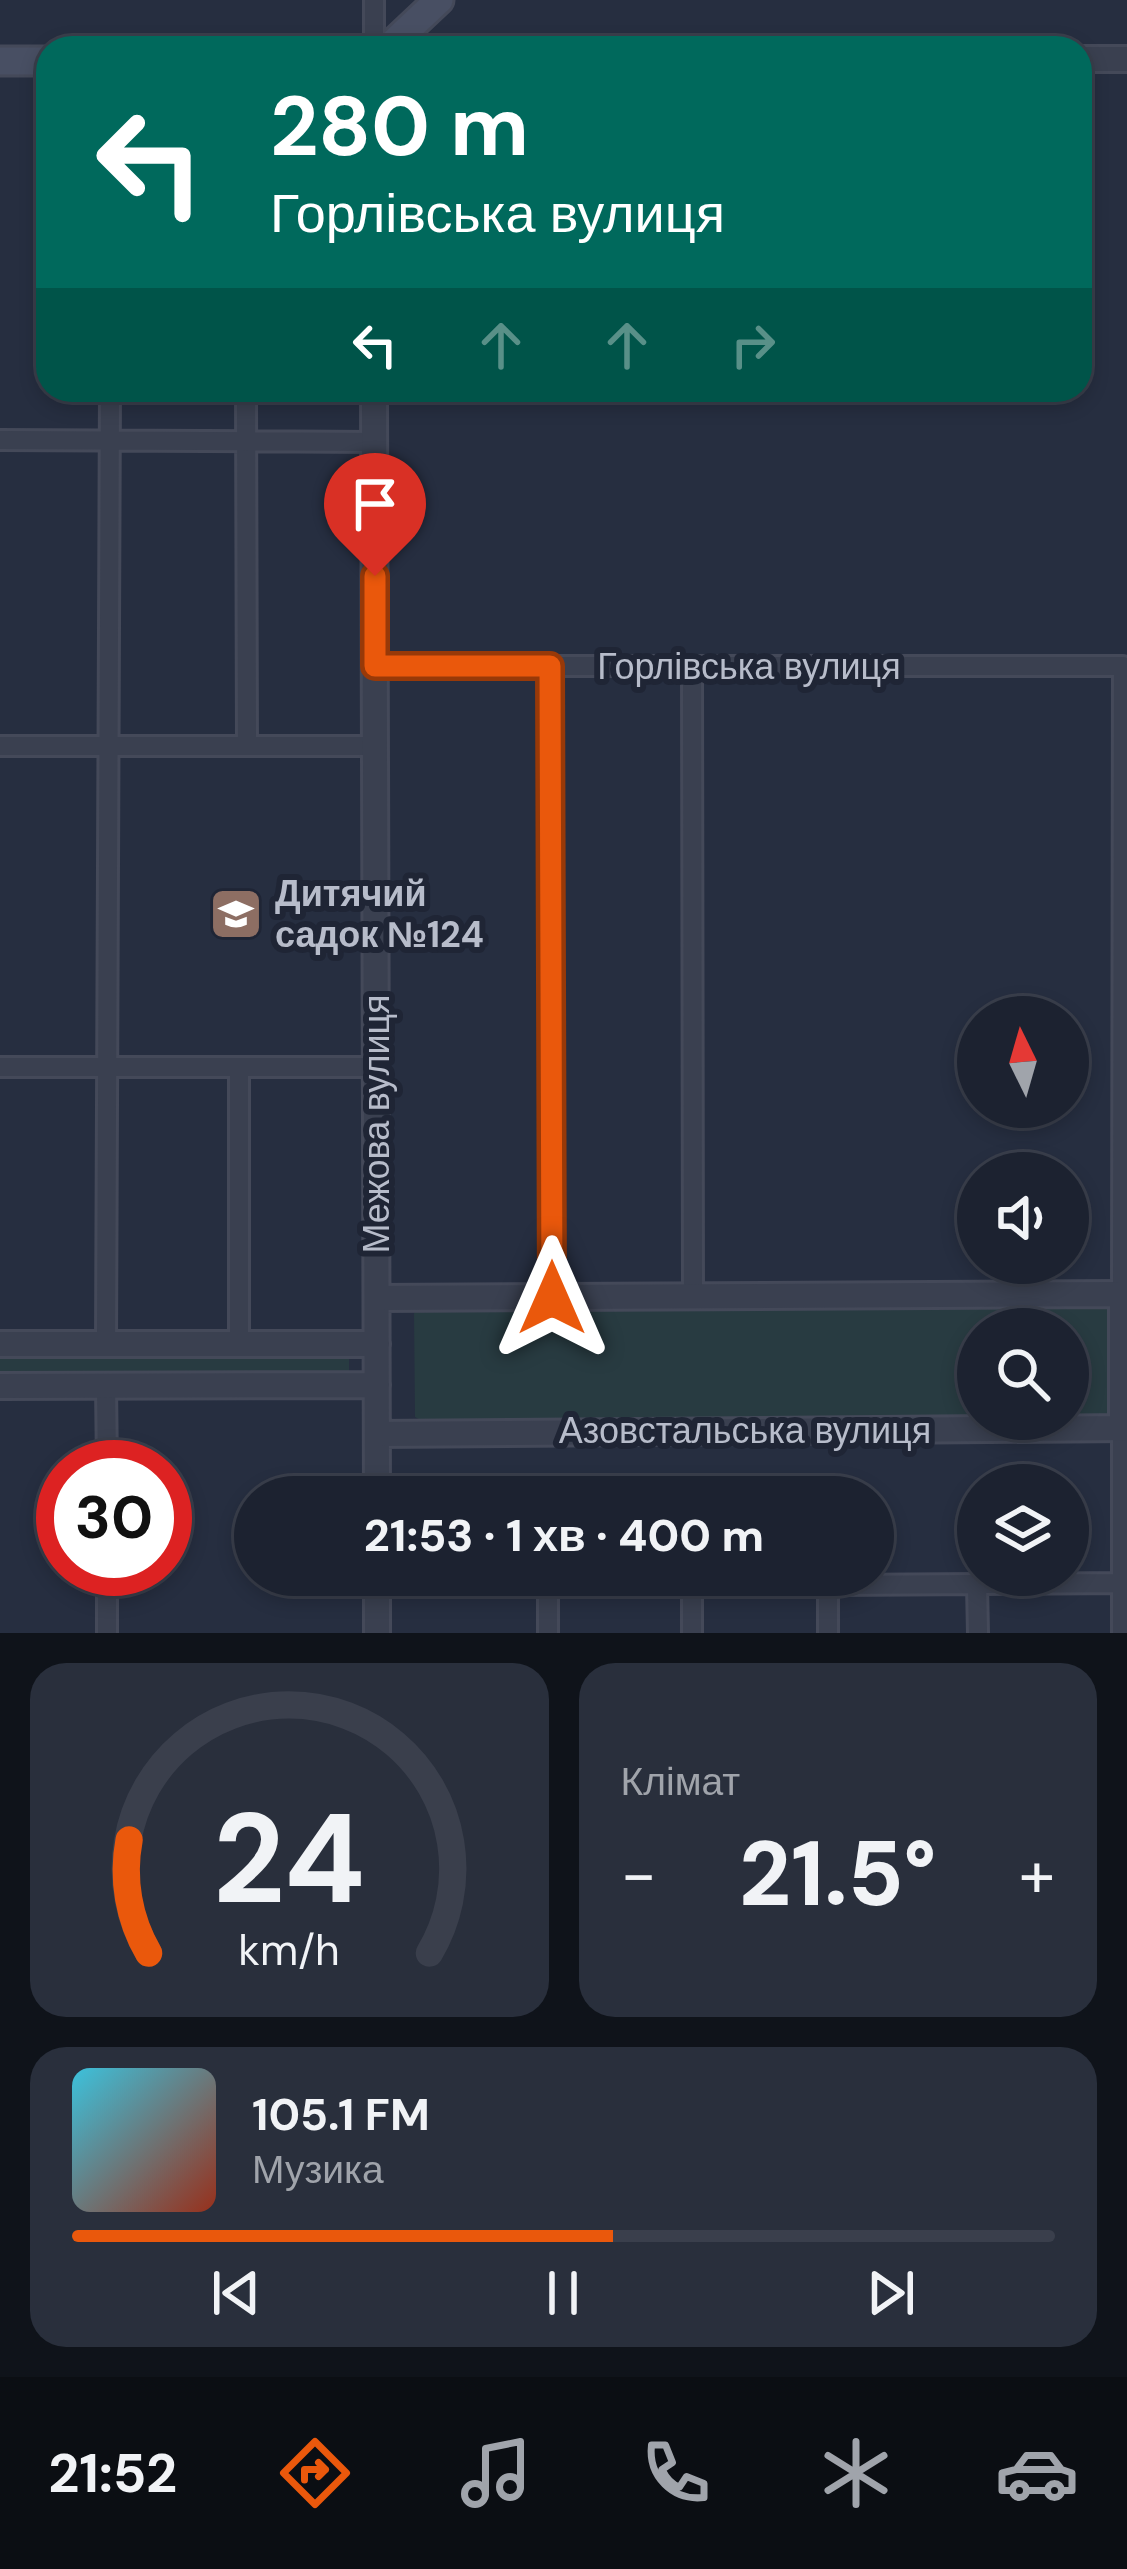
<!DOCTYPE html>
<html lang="uk">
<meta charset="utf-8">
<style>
body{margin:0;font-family:"DM Sans",sans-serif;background:#292f3c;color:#f1f3f6;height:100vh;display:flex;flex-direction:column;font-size:45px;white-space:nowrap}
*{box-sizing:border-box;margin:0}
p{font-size:39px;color:#a0a4ab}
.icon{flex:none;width:66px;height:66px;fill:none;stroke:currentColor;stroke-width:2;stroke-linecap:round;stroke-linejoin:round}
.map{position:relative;height:1633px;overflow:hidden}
.details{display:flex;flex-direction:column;gap:30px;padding:30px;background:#0f131a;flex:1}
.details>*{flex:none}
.hud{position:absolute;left:36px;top:36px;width:1056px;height:366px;border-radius:36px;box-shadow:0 6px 18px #0003,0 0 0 3px #3a3f4c;background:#00695c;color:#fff;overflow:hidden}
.needle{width:78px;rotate:355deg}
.controls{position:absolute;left:957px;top:996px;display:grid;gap:24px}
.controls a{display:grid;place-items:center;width:132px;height:132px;border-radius:50%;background:#1c2230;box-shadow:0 6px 18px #0003,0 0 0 3px #3a3f4c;font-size:60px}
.speed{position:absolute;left:36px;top:1440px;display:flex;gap:24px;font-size:60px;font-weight:700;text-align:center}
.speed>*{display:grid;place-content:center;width:156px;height:156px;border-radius:50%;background:#1c2230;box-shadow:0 6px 18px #0003,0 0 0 3px #3a3f4c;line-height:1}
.speed .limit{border:18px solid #d22;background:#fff;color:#111}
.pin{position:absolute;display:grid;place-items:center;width:102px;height:102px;color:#fff;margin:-123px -51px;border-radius:50% 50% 50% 0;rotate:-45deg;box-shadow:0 0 12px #0007}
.pin .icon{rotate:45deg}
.me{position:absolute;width:132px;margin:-66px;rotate:0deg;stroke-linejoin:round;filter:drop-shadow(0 0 9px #0008)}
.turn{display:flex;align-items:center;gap:42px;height:252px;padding:0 36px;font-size:54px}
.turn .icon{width:156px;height:156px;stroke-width:2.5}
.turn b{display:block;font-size:84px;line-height:102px}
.lanes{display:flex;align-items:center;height:114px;padding:0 36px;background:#0003;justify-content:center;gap:60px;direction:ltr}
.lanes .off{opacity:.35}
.big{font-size:90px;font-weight:800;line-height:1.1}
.details .card{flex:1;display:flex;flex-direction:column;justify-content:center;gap:18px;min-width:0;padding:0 42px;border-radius:36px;background:#292f3c}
.details .dial{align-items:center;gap:0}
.dial svg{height:312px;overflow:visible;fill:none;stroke:#3a3f4c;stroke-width:7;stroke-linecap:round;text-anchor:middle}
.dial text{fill:#f1f3f6;stroke:none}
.song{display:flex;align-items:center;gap:36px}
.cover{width:144px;height:144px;border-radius:18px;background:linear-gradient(135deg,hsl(190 70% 55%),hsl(10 70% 35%))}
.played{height:12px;border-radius:6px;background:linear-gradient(90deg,#ea580c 55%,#3a3f4c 55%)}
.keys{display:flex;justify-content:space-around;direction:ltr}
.heat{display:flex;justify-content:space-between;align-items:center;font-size:66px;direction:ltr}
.details .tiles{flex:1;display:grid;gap:30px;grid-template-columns:1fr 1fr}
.card:last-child{grid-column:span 2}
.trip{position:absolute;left:234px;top:1476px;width:660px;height:120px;border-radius:60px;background:#1c2230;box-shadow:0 6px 18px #0003,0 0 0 3px #3a3f4c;font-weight:800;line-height:120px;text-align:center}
.menu{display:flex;height:192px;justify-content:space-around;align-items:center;background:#0b0e13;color:#a0a4ab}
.menu .icon{width:84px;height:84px}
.menu .on{color:#ea580c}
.menu b{font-size:54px;color:#f1f3f6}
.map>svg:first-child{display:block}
</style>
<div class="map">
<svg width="1127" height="1633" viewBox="0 0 1127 1633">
<rect width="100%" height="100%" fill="#262e40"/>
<path fill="#283b41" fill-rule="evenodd" d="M1127,1298V1423L437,1429L415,1417L414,1313L433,1302ZM978,1329H1068V1419H978Z
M0,1349H349V1382L0,1381Z"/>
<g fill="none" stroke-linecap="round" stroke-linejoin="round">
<g stroke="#444959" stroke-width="24">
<path id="minor" d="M374,48V0
M246,390L247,746
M0,440L375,442
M375,666H1123L1122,1294
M550,666L552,1297
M692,666L693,1297
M0,746H375
M0,1067H376
M106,1344L110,390
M239,1344V1067
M106,1386L107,1467
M1122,1428V1633
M107,1569V1633
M392,1575L692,1586L1127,1583
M548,1581V1633
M977,1585L978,1633
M692,1586V1633
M828,1633V1585"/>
</g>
<g stroke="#444959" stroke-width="30">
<path id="tertiary" d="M1080,59H1127
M374,390L377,1497
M377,1298L1127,1294
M0,1344H377
M0,1386L377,1385
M1122,1428V1294
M377,1434L1127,1428
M377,1575V1633"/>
</g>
<g stroke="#444959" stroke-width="33">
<path id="secondary" d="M388,48L439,0
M0,61H48"/>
</g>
<use href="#minor" stroke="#3a4050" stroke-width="18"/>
<use href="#tertiary" stroke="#3a4050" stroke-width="24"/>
<use href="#secondary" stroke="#484f63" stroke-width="27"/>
</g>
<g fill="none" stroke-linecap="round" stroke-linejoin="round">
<g stroke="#983908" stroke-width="30">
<path id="route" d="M375,576V666H550L552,1298"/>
</g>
<use href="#route" stroke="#ea580c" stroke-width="21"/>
</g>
<defs>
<g id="school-square" transform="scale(2.7)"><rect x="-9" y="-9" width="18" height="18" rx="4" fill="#8d6e63" stroke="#1f2535"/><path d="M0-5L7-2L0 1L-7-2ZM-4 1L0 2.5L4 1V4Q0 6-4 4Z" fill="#fff"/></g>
</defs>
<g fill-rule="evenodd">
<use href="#school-square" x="236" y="914"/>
</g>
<g text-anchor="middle" stroke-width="12" stroke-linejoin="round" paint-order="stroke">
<g font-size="36" fill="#b7bcca" stroke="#1f2535">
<text x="749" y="679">Горлівська вулиця</text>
<text transform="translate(376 1124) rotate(-90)" y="13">Межова вулиця</text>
<text x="745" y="1443">Азовстальська вулиця</text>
</g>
<g font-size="36" font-weight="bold" fill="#b7bcca" stroke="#1f2535" text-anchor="start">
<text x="275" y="906">Дитячий<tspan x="275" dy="41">садок №124</tspan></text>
</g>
</g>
</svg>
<div class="controls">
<a><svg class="needle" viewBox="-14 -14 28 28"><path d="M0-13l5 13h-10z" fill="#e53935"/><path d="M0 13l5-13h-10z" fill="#a0a4ab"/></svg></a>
<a><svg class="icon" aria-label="sound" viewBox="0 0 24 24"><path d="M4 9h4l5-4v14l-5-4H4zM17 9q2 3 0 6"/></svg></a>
<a><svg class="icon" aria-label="search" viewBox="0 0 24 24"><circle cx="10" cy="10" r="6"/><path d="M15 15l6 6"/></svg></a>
<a><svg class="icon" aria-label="layers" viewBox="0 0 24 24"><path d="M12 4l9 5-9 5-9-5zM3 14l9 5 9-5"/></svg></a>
</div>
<div class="speed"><div class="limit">30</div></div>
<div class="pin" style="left:375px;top:576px;background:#d93025"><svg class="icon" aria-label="arrive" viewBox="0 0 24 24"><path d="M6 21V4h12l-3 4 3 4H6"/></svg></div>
<svg class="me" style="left:552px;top:1298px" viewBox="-20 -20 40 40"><path d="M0-17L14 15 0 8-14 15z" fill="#ea580c" stroke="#fff" stroke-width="4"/></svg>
<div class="trip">21:53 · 1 хв · 400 m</div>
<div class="hud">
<div class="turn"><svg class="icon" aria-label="left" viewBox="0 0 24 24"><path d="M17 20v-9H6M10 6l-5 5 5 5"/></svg><div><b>280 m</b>Горлівська вулиця</div></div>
<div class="lanes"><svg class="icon" aria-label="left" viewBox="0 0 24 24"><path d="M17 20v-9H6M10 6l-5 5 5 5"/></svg><svg class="icon off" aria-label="ahead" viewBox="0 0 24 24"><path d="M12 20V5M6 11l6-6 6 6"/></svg><svg class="icon off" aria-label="ahead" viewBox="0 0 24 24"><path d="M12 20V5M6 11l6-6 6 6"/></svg><svg class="icon off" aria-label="right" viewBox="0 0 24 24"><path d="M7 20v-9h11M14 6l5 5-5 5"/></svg></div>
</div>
</div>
<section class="details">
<div class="tiles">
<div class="card dial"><svg viewBox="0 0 100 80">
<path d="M14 69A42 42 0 1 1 86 69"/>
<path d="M14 69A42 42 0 0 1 9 40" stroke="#ea580c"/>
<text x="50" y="56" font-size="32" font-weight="700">24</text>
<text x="50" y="72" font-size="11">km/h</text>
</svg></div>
<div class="card"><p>Клімат</p>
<div class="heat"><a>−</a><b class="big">21.5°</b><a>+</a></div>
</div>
<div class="card">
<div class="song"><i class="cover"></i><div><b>105.1 FM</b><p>Музика</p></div></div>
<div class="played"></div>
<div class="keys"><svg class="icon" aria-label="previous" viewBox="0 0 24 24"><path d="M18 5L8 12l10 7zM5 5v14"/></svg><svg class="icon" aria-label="pause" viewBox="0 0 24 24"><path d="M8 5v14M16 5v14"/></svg><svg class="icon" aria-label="next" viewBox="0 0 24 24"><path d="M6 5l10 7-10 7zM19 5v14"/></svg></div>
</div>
</div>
</section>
<nav class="menu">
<b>21:52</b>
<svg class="icon on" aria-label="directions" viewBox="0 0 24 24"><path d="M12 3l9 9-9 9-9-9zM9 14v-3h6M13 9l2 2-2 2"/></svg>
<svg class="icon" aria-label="music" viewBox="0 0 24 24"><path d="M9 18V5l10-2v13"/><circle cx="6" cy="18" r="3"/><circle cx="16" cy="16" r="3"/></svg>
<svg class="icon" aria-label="phone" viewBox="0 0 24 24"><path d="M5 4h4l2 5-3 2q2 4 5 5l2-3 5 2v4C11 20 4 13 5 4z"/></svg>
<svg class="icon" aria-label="climate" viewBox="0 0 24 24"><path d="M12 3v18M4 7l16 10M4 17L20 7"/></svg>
<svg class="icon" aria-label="car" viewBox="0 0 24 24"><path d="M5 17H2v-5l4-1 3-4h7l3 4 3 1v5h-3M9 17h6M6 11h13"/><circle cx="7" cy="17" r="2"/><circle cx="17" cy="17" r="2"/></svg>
</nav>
